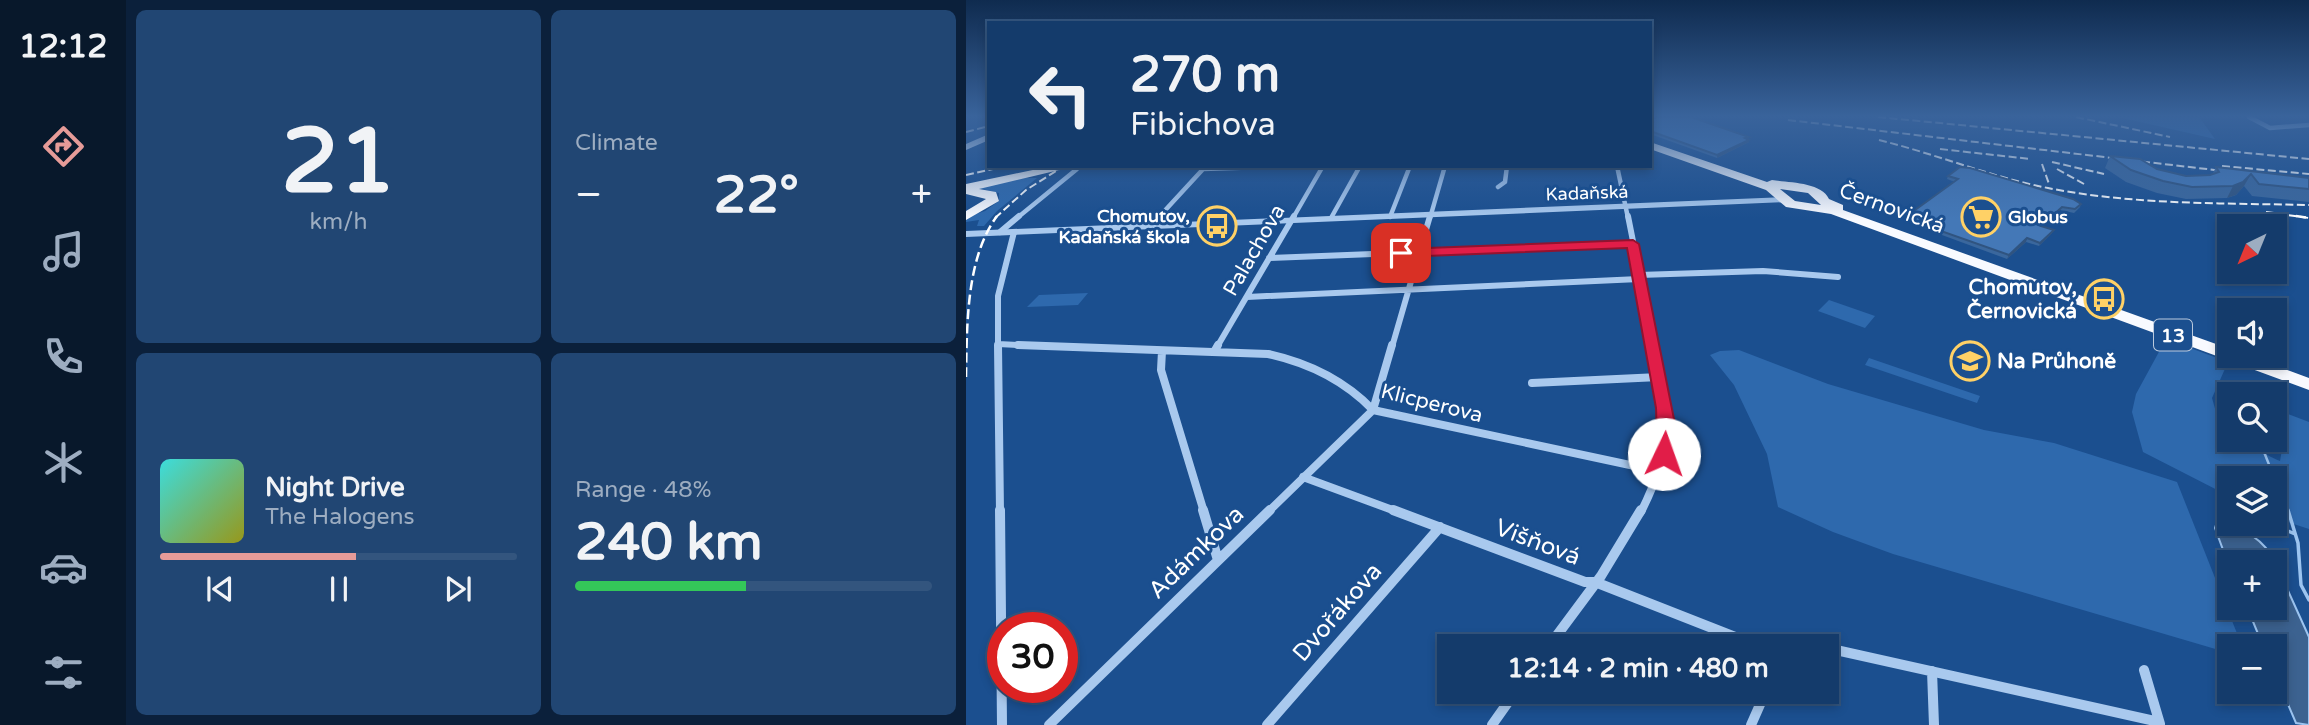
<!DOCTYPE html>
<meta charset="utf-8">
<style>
body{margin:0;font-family:"Varela Round",sans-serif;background:#214673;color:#f1f3f6;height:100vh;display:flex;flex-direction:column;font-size:26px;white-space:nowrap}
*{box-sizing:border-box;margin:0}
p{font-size:23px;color:#9dadc1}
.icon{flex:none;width:38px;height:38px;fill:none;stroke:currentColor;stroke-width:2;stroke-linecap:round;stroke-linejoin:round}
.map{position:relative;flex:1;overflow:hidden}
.details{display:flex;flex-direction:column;gap:10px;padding:10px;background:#0b203b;width:840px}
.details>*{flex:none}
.top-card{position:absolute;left:21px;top:21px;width:665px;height:147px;border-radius:0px;box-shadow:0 4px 10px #0003,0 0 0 2px #33557e;background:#143b6b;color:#f1f3f6;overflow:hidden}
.needle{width:46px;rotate:223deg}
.buttons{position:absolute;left:1251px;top:214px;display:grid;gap:14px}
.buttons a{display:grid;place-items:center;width:70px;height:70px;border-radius:0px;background:#143b6b;box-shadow:0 4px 10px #0003,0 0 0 2px #33557e;font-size:35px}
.speed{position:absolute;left:21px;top:612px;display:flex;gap:14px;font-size:35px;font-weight:700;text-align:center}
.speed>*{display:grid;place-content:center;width:91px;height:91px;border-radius:50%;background:#143b6b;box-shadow:0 4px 10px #0003,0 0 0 2px #33557e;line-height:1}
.speed .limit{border:10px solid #d22;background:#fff;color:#111}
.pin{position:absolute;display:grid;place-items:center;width:60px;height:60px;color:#fff;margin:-30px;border-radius:14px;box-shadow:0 4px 10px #0006}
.me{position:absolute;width:77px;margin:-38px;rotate:3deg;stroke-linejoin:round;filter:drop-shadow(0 0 5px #0008)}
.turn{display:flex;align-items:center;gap:24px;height:147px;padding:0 28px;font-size:32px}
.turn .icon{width:91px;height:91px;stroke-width:2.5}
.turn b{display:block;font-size:49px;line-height:60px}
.big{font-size:52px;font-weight:800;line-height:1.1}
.details .card{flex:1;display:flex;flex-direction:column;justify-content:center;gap:10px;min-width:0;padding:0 24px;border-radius:10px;background:#214673}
.details .dial{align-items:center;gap:0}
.dial b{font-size:91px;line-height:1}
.song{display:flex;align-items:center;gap:21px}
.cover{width:84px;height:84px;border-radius:10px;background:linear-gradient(135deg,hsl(180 70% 55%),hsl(60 70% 35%))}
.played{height:7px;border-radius:4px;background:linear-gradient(90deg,#e69b98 55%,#33557e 55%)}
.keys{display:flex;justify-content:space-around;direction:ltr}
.heat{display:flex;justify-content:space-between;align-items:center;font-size:38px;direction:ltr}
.charge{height:10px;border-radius:5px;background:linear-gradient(90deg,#34c759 48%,#33557e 0)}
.details .tiles{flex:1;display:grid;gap:10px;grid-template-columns:repeat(2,1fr)}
.trip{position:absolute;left:471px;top:634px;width:402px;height:70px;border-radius:0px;background:#143b6b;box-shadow:0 4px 10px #0003,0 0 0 2px #33557e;font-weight:800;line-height:70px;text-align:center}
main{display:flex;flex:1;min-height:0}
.dock{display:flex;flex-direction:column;width:126px;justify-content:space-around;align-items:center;background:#08182b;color:#9dadc1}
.dock .icon{width:49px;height:49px}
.dock .current{color:#e69b98}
.dock b{font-size:32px;color:#f1f3f6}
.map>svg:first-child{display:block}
</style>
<main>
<nav class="dock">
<b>12:12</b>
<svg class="icon current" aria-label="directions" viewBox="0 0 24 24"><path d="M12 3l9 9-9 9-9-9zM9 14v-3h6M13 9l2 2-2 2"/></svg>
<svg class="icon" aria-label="music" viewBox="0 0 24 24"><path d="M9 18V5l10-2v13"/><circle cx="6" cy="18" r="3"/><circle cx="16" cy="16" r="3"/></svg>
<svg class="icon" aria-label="phone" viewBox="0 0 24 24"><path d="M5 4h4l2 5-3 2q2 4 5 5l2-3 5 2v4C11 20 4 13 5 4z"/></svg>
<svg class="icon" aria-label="climate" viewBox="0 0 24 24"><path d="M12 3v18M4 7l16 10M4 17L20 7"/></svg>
<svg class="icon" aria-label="car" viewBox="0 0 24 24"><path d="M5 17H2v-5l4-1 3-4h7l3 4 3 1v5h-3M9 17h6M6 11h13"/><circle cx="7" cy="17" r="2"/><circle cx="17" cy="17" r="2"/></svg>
<svg class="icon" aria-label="filters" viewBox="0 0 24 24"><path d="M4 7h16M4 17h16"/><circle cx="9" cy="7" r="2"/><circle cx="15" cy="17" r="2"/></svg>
</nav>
<section class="details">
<div class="tiles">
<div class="card dial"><b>21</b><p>km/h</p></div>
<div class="card"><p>Climate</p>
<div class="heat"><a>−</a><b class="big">22°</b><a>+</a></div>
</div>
<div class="card">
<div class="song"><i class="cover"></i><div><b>Night Drive</b><p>The Halogens</p></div></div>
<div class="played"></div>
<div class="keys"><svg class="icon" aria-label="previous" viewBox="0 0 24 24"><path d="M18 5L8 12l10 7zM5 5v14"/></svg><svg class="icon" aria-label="pause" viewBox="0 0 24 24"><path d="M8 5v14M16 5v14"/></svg><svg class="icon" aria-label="next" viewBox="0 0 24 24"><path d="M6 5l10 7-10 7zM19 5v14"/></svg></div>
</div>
<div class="card"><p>Range · 48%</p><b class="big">240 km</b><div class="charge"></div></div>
</div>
</section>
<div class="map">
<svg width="1343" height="725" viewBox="0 0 1343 725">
<rect width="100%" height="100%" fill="#1b4f8f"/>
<path fill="#2e69ad" d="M1152,117H1233L1249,139Z
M59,178H71L31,211L18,226H11L13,220L0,222V217L19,211L33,201V193L12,188Z
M122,293L112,305L61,307L73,295Z
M863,300L909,316L899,328L852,311Z
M1200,339L1262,362L1246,398L1254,426L1263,433L1264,439C1278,439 1298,455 1314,461L1322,414L1343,422V529L1309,518V478H1264L1263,496L1177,452L1166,412L1170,394Z
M773,350L862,384L1018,430L1088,443L1211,482L1276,646H1264L1263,653L927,554L867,532L812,507L801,454L768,385L744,355L754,351Z
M903,358L1014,396L1011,403L899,365Z"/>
<path fill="#3c6290" stroke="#9cc4f0" stroke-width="2" d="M1251,522C1276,527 1298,539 1309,562H1264L1263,566L1249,528Z
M1309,562L1343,637V725L1330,723L1309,674V646H1297L1281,607H1309Z"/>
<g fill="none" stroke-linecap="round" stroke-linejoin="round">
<path stroke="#9cc4f0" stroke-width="2.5" d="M1309,384L1313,390L1309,406
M1301,439L1298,452L1322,512
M1251,512L1255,506L1264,507"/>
<path stroke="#9cc4f0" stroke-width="3.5" d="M1251,510L1252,522
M1322,510L1332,543L1335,585L1343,600
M1303,523L1329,534"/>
<path stroke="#a9c9ee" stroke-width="4.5" d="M1283,117L1304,128L1343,125
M651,166L662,218
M237,169L327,166
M532,187L539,182L541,166
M424,217L444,166
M51,218L111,169
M192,218L239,167
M327,218L357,166
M365,218L394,166
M464,218L479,166"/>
<path stroke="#a9c9ee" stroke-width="6" d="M662,216L688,347
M185,226L194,216
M34,232L53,216
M303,258L667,244
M673,275L797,271L872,277
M281,297L673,279
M32,344L100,347
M32,347V296L48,232
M251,347L328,216
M426,347L464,216"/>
<path stroke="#a9c9ee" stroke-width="8" d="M32,345L34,512
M52,345L302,354C343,363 378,380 407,410L692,471
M196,351L195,370L238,512
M248,352L252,345
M566,383L693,377
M407,410L426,345
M337,477L432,512
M302,512L407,410
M675,512C709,445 702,415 687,345"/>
<path stroke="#a9c9ee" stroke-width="10" d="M34,510L36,725
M237,510L252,560
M427,510L619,582H629L792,646
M583,646L635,576L675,510
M861,648L1193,722
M1178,670L1194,724
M966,671L968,725
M83,725L304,510
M301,725L474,527
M526,725L550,691
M785,725L800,691"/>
<path fill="#a9c9ee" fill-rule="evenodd" d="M819,197L823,200L822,202L0,237V231Z"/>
<path fill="#d6e6fa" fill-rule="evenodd" d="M23,134V140L0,150V144Z"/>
<path fill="#f8faff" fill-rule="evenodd" d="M684,142L801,182L806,180C823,183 855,182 863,199L877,205V210L1264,349V355H1281L1343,378V390L865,214L820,207L800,190L684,149ZM814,189L842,193L855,205L829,201Z
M86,166H110L13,189L30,192L33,201L0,220V211L20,199L0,194V184Z"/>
<path stroke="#fff" stroke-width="2" stroke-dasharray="8 3.5" stroke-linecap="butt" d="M912,117L1343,159
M1110,117L1204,137
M822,120L1266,172
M0,132L23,126
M913,140C970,154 1025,177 1082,188C1168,205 1256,203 1343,205
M974,149L1065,159
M1086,162L1138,174
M1076,164L1083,184
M1256,166L1343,174
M1091,169L1118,184
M0,175L40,166
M1300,212L1343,218
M29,218L60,190L98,166"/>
<path stroke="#fff" stroke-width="2.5" stroke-dasharray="10 4.5" stroke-linecap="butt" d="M1330,216L1343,218
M0,377C1,325 0,258 31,216"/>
</g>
<path fill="#3a679d" d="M684,120L782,139L783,142L751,158L684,134Z
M1144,156L1220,176L1244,175H1246L1250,167L1343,178V202L1286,196L1278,186L1270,195L1261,198L1220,199L1191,193L1160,182L1139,168Z
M982,176L1115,204L1114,207L1108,213L1094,210L1076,226L1086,233L1073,246L1060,242L1041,259L938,221V218L989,182L981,179Z"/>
<path fill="#305480" d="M783,140V142L751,158V155Z
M1285,174L1278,186L1270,195L1261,198L1267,186Z
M1096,207L1094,210L1073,229L1075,226Z
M1088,230L1086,233L1073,246L1074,243Z
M1061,238L1060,242L1041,259L1043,255Z"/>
<path fill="#4478b7" stroke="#305480" stroke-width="2" d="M690,117H725L783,137L779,138L783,140L751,155L684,131V123L687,122L684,120Z
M1144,156L1174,159L1191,169L1220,176L1244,175L1253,172L1250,167L1343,178V189L1293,184L1285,174L1277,182L1267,186L1226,187L1197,181L1165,170Z
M994,167L1004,168L1107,199L1115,204L1109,209L1096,207L1075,226L1088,230L1074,243L1061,238L1043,255L938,218L992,179L982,176Z"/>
<linearGradient id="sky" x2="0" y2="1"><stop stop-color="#0f2b4f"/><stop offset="0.53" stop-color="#39639b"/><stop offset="1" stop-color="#39639b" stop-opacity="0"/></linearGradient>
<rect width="1343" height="219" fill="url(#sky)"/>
<path fill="#e11d48" stroke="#92132f" stroke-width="2" d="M667,240L673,244L710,429L705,459H692C689,453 691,420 690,408L661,248L435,257L428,253L435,249Z"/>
<defs>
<g id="supermarket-ring" transform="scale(2.0125)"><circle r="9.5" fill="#1b4f8f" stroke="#ffd166" stroke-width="1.5"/><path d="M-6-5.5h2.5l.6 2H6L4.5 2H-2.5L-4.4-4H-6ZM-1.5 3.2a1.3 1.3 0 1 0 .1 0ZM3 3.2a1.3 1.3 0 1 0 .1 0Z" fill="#ffd166"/></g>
<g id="bus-ring" transform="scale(2.0125)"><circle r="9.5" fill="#1b4f8f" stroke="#ffd166" stroke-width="1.5"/><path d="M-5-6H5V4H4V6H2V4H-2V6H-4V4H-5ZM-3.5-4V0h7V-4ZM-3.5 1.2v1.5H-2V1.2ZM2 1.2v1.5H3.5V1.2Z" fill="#ffd166"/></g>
<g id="school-ring" transform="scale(2.0125)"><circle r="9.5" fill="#1b4f8f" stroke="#ffd166" stroke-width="1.5"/><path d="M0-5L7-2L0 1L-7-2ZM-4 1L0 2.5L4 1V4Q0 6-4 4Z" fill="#ffd166"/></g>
</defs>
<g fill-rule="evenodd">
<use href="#supermarket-ring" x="1015" y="217"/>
<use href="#bus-ring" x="251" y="226"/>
<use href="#bus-ring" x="1138" y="299"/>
<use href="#school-ring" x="1004" y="361"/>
</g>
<g text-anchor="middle" stroke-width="6" stroke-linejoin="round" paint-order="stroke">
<g font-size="18" fill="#fff" stroke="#1b4f8f">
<text transform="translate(621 193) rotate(-2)" y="6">Kadaňská</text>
</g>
<g font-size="18" font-weight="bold" fill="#fff" stroke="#1b4f8f" text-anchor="end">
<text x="224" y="222">Chomutov,<tspan x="224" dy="21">Kadaňská škola</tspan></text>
<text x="1042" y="223" text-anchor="start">Globus</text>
</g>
<rect fill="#1b4f8f" stroke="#bbcadd" stroke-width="2" x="1188" y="319.5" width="38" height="31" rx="5"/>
<g font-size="19" font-weight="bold" fill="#fff">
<text x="1207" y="342">13</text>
</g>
<g font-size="21" fill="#fff" stroke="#1b4f8f">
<text transform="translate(926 208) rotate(20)" y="7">Černovická</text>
<text transform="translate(288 250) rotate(-60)" y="7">Palachova</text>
<text transform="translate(466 403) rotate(14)" y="7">Klicperova</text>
</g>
<g font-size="21" font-weight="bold" fill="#fff" stroke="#1b4f8f" text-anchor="end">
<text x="1111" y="294">Chomutov,<tspan x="1111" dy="24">Černovická</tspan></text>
<text x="1031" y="368" text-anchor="start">Na Průhoně</text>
</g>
<g font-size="24" fill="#fff" stroke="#1b4f8f">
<text transform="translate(572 542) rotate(21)" y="8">Višňová</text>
<text transform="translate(230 552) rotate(-44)" y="8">Adámkova</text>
<text transform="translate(371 612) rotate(-49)" y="8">Dvořákova</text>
</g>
</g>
</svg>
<div class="buttons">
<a><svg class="needle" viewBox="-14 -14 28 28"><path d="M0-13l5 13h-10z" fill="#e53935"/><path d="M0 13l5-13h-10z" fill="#9dadc1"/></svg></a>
<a><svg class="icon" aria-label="sound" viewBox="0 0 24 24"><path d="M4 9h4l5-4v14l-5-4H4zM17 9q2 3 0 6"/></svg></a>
<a><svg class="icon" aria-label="search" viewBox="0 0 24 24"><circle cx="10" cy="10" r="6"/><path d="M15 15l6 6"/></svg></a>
<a><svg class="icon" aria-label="layers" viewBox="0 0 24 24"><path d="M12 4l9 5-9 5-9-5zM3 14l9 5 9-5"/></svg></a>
<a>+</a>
<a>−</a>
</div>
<div class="speed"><div class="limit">30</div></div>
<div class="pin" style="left:435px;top:253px;background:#d93025"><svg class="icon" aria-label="arrive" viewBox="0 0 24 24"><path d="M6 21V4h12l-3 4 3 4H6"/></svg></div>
<svg class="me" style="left:698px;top:454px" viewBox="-20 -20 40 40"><circle r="19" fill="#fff"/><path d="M0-13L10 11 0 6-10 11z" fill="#e11d48"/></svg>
<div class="trip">12:14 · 2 min · 480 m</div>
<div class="top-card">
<div class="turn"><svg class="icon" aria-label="left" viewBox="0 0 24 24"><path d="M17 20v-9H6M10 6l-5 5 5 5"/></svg><div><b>270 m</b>Fibichova</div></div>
</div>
</div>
</main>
